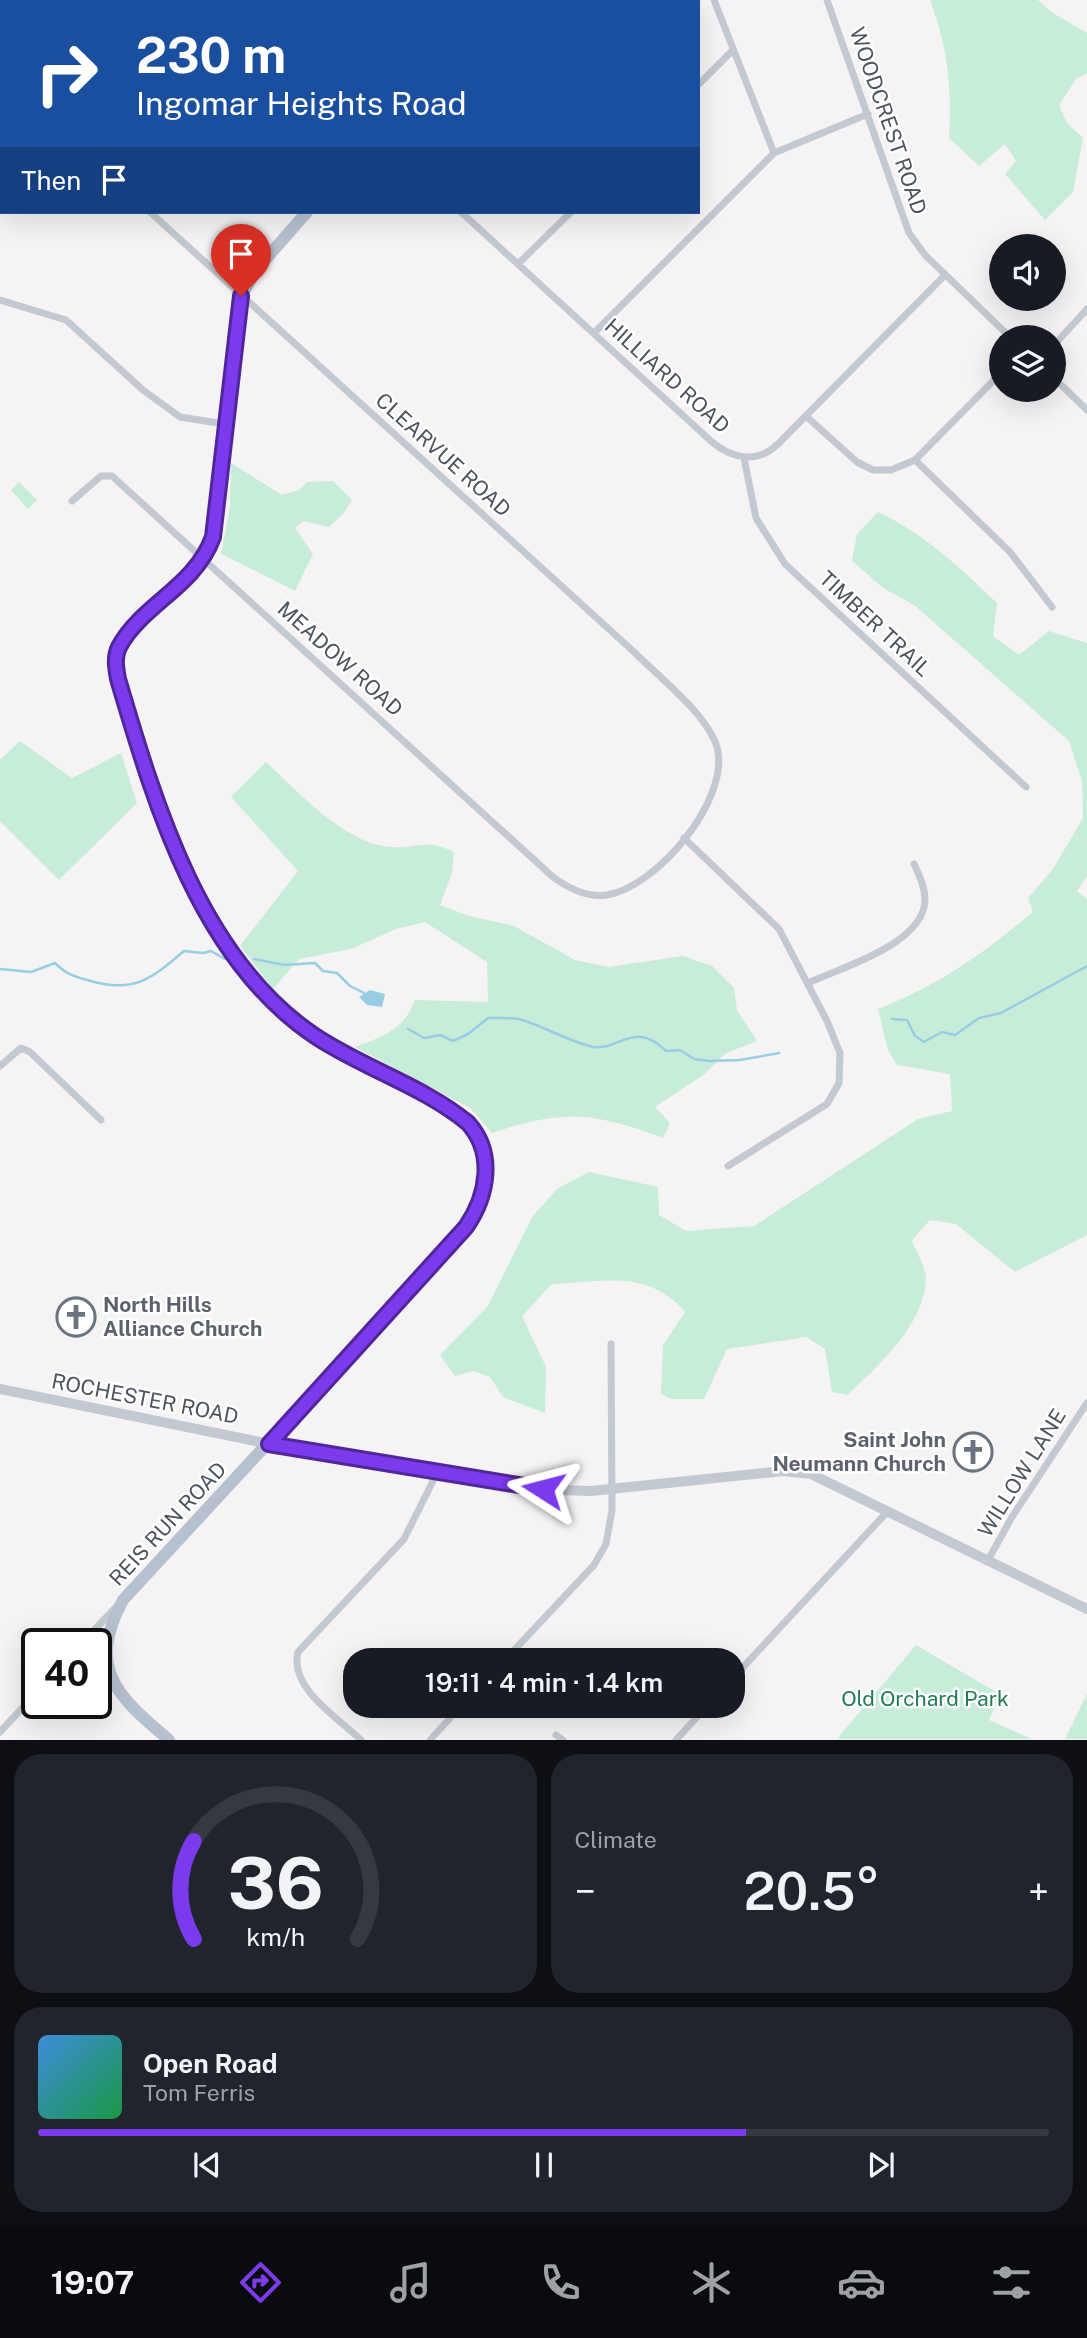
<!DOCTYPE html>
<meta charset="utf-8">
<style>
body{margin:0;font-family:"Public Sans",sans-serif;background:#20242c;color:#f1f3f6;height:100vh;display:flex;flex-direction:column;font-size:26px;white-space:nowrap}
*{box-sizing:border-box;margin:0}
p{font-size:23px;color:#9ea1a6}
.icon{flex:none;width:38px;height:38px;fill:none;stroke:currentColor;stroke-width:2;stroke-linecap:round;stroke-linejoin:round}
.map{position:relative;height:1740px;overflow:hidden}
.sheet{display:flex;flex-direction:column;gap:14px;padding:14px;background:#0d0f14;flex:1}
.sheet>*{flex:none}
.banner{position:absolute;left:0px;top:0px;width:700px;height:214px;box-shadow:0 7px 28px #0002;background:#1a4fa0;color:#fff;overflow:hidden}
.tools{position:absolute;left:989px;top:234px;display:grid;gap:14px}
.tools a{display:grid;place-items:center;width:77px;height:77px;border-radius:50%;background:#171b24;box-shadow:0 7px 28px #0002;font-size:35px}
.speed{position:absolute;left:21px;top:1628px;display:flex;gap:14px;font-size:35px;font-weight:700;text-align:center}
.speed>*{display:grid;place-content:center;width:91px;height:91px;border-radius:50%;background:#171b24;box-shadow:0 7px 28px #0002;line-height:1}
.speed .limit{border:4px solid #111;border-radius:10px;background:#fff;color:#111}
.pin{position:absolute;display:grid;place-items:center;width:60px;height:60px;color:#fff;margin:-72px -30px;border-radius:50% 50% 50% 0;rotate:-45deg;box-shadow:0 0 7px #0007}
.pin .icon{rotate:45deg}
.me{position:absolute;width:77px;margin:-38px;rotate:279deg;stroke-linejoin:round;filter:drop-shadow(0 0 5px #0008)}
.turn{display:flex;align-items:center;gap:24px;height:147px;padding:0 21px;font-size:32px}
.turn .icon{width:91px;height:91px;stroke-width:2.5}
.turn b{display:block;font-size:49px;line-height:60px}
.then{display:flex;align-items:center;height:66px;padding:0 21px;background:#0003;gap:14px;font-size:26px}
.big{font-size:52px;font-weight:600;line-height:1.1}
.sheet .card{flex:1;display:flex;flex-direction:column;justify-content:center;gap:10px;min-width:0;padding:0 24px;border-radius:28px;background:#20242c}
.sheet .dial{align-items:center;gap:0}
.dial svg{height:182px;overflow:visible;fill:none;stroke:#363941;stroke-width:7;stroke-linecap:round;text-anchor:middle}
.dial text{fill:#f1f3f6;stroke:none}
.song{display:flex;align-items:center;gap:21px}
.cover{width:84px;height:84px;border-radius:10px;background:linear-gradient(135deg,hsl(210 70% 55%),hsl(140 70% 35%))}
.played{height:7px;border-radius:4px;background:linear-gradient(90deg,#7c3aed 70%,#363941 70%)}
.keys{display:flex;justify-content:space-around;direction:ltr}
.heat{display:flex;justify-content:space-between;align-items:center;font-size:38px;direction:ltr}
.sheet .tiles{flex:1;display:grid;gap:14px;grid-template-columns:1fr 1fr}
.card:last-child{grid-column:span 2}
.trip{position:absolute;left:343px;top:1648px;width:402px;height:70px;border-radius:28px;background:#171b24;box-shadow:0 7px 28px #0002;font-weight:600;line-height:70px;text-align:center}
.tabs{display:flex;height:112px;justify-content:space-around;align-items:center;background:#090b0e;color:#9ea1a6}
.tabs .icon{width:49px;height:49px}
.tabs .selected{color:#7c3aed}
.tabs b{font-size:32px;color:#f1f3f6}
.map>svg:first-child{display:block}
</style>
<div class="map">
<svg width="1087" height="1740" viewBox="0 0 1087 1740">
<rect width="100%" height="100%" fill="#f5f3f3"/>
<path fill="#c7edd9" d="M930,0H1038L1051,12L1087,33V73L1076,79L1059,105L1067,123L1083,138L1073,192L1045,220L1005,174L1016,161L1005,144L979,166L949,138C952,86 948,49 930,0Z
M231,463L282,495L299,490L307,482L333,481L352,500L343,514L329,527L303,521L295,528L313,554L295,591L221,554L230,507Z
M19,482L37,500L28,509L11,490Z
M878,512C925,534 960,568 997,603L993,636L1019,655L1049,631L1087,643V876L1077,891L1087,899V1235L1015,1272L956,1224L930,1220L912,1240C916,1252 927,1269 926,1281C922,1328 878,1365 848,1395L832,1392L825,1349L806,1337L727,1349L704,1399H671L661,1394L663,1345L685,1312C648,1269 604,1282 552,1284L522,1316L546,1367L545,1413L503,1397L490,1377L473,1371L455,1376L440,1355L488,1306L532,1217L557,1189L589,1172L658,1187L659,1215L686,1231L754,1226L918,1119L952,1111L950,1074L897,1065L888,1050L878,1009C941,984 981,955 1033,912L1028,898L1053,869L1083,818L1082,781L1069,741L914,605L883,588L852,561L857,534Z
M20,741L72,778L121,753L137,803L59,880L0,821V760Z
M266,762C297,791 346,844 390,847C419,849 425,838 454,852L452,873L440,905L469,916L514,926L575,960L608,967L683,956L712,966L734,988L737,1010L757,1041L726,1053L706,1073L655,1107L670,1123L663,1138C595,1112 562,1109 492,1133L470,1108L355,1047C382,1037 405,1029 415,1000L488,1002L487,962L425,922L396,929L351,949L299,959L273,989L240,946L298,871L231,797Z
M916,1645L1001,1695L989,1720L1032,1739H837Z
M1087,1694V1739H1065Z"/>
<path fill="#98cee5" d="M370,990L385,994L382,1007L367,1005L359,997Z"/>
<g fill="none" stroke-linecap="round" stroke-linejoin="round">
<path stroke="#98cee5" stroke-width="2.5" d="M254,959L284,965L315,963L323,971L337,973L350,986L364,993
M0,969L31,972L55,963C66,974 73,976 87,980C133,994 150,980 184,951L203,953L211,951L225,959
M892,1019L907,1020L915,1036L924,1042L942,1032L955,1035L979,1018L1001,1013L1087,966
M408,1029L424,1038L440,1035L453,1041L468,1034L488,1018C499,1018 511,1017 522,1020C546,1027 569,1042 594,1047C618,1051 634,1019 666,1051L680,1050L694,1059L709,1061L740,1060L779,1053"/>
<path stroke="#c2c9d0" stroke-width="7" d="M230,0L232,2
M714,0L774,153
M827,0L909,233L925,255L1011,338
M635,2L637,0
M698,85L732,51
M461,212L712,442C733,459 757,464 778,444L945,275
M518,264L571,212
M0,300L66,320L143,390L180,417L224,424
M594,333L774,153L868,114
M1054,345L1087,309
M1054,378L1087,410
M807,417L857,462L873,470H891L915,460L1001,373
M744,458L756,518L785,564L1026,787
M915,460L1010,552L1052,607
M72,501L101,476H112L553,877C568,888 588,898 607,895C657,887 731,799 717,747C707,714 658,676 633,651L150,212
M684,838L779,929L827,1021L840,1053L839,1083L827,1104L728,1166
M808,983C842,967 924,944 925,900C925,887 919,875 914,864
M0,1066L21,1048L30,1052L101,1120
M987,1562L1012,1517L1087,1403
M82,1643L115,1608
M89,1643L107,1636
M504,1661L594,1565L606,1544L612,1510L611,1344
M733,1678L887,1512
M0,1732L37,1692
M556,1735L563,1740
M361,1740C337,1717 289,1688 298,1652L404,1539L438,1471
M430,1740L461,1706
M676,1740L707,1706"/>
<path stroke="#c2c9d0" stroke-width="10" d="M0,1389L304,1451L558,1490L591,1491L783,1471L811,1474L1087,1609"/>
<path stroke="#b6c0ce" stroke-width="12" d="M447,2L448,0
M169,1740C117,1696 86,1669 123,1600L459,1236C486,1203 499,1157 468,1123C421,1084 359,1069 311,1033C198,948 157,808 118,679L117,657L125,639L199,565L209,548L218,511L224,424L241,296L257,269L307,212"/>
</g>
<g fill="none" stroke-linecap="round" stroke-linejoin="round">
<g stroke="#51269a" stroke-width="18">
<path id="route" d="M241,296L213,537C195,587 141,605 119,647C114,657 116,668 118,679C155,804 200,959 315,1036C363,1068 423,1086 468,1123C495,1153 488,1195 466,1227L269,1444L543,1489"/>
</g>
<use href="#route" stroke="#7c3aed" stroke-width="12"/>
</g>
<defs>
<g id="church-ring" transform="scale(2.0125)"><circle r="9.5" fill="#fff" stroke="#6b7280" stroke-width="1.5"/><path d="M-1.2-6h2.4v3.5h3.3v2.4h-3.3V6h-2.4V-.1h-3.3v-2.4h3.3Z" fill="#6b7280"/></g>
</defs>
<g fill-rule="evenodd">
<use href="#church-ring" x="76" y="1317"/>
<use href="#church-ring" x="973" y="1452"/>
</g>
<g text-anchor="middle" stroke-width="5" stroke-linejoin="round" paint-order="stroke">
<g font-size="21" fill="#4c545f" stroke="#fff">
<text transform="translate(888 121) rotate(71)" y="7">WOODCREST ROAD</text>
<text transform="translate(667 376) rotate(42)" y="7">HILLIARD ROAD</text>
<text transform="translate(443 455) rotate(42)" y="7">CLEARVUE ROAD</text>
<text transform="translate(875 624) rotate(43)" y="7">TIMBER TRAIL</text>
<text transform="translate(340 659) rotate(42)" y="7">MEADOW ROAD</text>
<text transform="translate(145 1399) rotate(11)" y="7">ROCHESTER ROAD</text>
<text transform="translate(1022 1473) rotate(-58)" y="7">WILLOW LANE</text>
<text transform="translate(168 1524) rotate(-47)" y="7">REIS RUN ROAD</text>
</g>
<g font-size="21" font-weight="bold" fill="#5b616d" stroke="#fff" text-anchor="start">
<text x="103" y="1312">North Hills<tspan x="103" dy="24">Alliance Church</tspan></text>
<text x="946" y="1447" text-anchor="end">Saint John<tspan x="946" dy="24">Neumann Church</tspan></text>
</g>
<g font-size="21" fill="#217b56" stroke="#fff">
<text x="925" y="1706">Old Orchard Park</text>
</g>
</g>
</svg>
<div class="tools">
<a><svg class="icon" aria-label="sound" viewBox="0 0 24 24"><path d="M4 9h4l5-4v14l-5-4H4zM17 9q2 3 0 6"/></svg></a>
<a><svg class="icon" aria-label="layers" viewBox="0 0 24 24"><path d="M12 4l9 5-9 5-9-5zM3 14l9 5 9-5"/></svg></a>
</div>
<div class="speed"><div class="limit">40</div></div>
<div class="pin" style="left:241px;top:296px;background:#d93025"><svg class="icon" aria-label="arrive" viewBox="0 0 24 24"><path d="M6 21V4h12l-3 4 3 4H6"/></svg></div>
<svg class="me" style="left:543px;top:1489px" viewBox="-20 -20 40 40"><path d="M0-17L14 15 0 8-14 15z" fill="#7c3aed" stroke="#fff" stroke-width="4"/></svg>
<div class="trip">19:11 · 4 min · 1.4 km</div>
<div class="banner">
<div class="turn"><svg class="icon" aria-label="right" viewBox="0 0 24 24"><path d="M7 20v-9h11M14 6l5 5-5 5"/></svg><div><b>230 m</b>Ingomar Heights Road</div></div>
<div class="then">Then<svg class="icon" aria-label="arrive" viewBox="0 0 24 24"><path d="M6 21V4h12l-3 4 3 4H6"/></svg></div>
</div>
</div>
<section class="sheet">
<div class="tiles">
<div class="card dial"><svg viewBox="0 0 100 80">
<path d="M14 69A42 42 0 1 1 86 69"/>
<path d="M14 69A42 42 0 0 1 14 26" stroke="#7c3aed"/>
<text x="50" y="56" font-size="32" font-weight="700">36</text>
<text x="50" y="72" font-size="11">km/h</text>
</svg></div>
<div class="card"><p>Climate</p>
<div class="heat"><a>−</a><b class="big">20.5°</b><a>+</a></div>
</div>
<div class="card">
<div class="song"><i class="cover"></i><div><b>Open Road</b><p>Tom Ferris</p></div></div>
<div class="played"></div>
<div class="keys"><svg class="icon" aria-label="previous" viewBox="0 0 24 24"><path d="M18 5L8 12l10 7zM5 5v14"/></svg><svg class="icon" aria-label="pause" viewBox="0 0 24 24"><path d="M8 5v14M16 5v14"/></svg><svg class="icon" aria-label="next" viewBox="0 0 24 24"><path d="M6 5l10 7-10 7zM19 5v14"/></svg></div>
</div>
</div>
</section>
<nav class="tabs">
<b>19:07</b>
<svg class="icon selected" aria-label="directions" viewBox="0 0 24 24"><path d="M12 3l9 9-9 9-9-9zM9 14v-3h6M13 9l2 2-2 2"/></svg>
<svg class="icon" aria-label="music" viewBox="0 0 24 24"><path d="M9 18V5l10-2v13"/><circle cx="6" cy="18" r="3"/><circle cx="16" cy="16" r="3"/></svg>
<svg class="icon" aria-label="phone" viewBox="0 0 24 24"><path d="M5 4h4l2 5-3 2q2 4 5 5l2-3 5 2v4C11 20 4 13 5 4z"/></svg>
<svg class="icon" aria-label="climate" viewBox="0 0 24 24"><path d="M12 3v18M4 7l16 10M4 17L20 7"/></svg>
<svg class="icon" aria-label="car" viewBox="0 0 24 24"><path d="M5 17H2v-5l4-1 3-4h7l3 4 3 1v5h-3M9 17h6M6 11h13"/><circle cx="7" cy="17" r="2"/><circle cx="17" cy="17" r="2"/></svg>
<svg class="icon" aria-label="filters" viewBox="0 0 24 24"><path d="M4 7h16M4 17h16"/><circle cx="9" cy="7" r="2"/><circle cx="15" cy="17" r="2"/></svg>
</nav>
